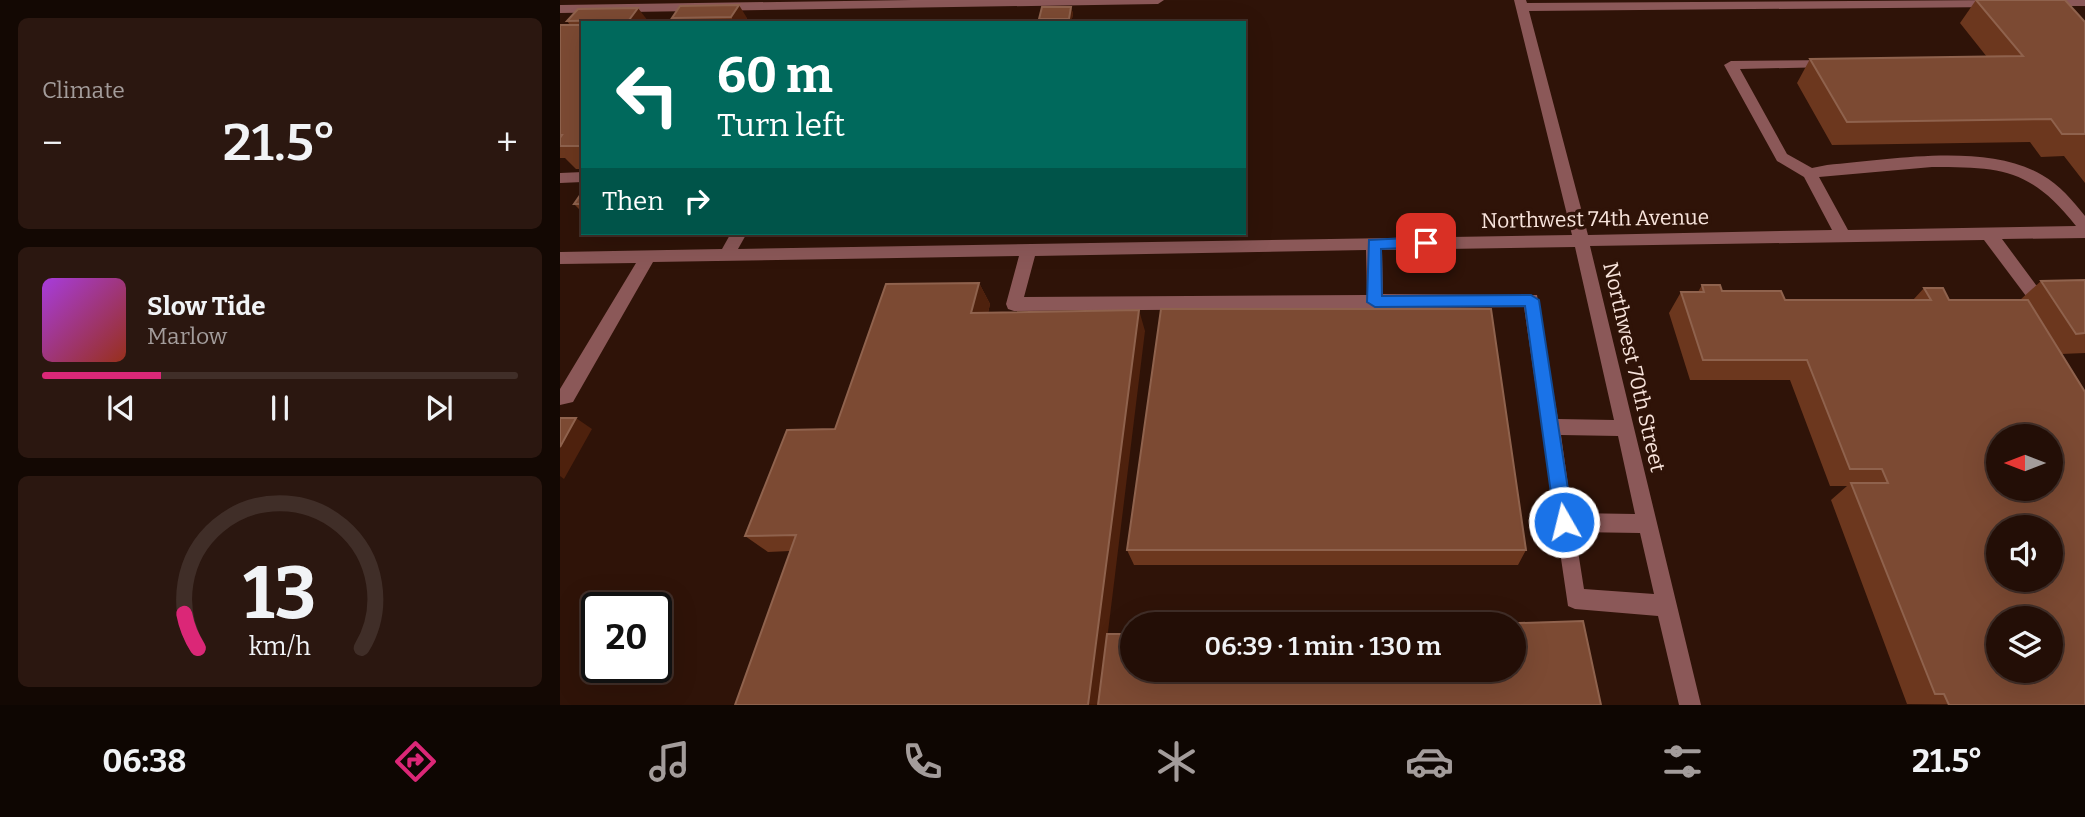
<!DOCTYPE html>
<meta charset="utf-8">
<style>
body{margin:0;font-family:Bitter,serif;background:#2b1710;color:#f1f3f6;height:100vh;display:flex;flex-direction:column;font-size:26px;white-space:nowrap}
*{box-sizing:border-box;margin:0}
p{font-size:23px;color:#a39c9b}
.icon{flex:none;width:38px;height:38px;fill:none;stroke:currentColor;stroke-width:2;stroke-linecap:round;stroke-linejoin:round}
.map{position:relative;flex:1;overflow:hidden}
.side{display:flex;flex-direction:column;gap:18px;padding:18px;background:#130803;width:560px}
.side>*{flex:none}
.hud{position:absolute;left:21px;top:21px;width:665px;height:214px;border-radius:0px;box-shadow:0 7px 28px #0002,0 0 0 2px #402e28;background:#00695c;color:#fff;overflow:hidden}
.needle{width:46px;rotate:270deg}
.controls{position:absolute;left:1426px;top:424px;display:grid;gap:14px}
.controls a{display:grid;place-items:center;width:77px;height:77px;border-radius:50%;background:#230e06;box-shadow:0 7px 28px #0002,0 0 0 2px #402e28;font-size:35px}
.speed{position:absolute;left:21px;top:592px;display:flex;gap:14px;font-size:35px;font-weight:700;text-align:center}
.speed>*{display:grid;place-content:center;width:91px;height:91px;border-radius:50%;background:#230e06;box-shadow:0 7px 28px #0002,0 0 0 2px #402e28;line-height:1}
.speed .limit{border:4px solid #111;border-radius:10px;background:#fff;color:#111}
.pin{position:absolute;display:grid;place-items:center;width:60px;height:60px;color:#fff;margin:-30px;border-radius:14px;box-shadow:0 4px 10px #0006}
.me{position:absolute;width:77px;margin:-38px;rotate:352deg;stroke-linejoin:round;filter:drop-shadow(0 0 5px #0008)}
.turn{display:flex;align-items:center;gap:24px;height:147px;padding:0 21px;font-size:32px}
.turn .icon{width:91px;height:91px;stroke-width:2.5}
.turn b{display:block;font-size:49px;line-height:60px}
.then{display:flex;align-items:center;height:66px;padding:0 21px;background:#0003;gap:14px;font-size:26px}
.big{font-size:52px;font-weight:600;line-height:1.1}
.side .widget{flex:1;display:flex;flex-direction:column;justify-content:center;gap:10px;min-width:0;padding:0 24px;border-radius:10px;background:#2b1710}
.side .dial{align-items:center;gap:0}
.dial svg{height:182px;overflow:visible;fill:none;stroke:#402e28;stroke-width:7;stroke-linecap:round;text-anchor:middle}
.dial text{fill:#f1f3f6;stroke:none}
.song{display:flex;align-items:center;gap:21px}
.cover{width:84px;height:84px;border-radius:10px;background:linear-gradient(135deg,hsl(280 70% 55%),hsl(10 70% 35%))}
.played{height:7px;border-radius:4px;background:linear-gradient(90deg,#db2777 25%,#402e28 25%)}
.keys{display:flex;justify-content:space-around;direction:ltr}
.heat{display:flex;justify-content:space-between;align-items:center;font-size:38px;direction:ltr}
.trip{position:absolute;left:560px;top:612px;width:406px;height:70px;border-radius:35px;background:#230e06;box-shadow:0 7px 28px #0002,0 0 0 2px #402e28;font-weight:600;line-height:70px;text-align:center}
.menu{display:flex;height:112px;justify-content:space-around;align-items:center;background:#0e0602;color:#a39c9b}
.menu .icon{width:49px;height:49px}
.menu .on{color:#db2777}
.menu b{font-size:32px;color:#f1f3f6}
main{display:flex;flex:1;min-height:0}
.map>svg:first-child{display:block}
</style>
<main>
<section class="side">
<div class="widget"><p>Climate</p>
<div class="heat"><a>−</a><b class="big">21.5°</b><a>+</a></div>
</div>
<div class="widget">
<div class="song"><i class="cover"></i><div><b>Slow Tide</b><p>Marlow</p></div></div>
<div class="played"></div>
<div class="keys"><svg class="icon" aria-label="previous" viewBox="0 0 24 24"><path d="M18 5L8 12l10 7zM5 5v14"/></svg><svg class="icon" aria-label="pause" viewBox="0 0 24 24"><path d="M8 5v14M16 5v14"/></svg><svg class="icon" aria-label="next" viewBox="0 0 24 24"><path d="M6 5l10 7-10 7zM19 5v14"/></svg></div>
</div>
<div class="widget dial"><svg viewBox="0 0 100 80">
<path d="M14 69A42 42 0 1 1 86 69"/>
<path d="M14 69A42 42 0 0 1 8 54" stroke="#db2777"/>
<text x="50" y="56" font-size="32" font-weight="700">13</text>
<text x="50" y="72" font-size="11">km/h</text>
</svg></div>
</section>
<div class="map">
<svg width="1525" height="705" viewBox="0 0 1525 705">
<rect width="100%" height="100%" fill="#2f1308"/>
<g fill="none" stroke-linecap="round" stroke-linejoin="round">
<path fill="#8b5858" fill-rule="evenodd" d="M352,0H604L598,4L0,13V5Z
M954,0H966L967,3L1441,0L1444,3L1438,7L969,11L1028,235L1272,230L1244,177L1217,161L1164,65L1171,61L1275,60V66L1270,67L1180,69L1227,154L1252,168L1267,165C1329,160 1426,142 1482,175C1500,185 1512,200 1525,216V238L1442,239L1476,285H1525V297L1466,296L1424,240L1030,246L1141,705H1119L1098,616L1015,609L1008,606L964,307L454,311L448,309L446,304L459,256L93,262L13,402L0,405V389L76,263L0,264V252L162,249L171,233H187L178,249L1012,235ZM1372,167C1442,167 1471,169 1516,226L1288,230L1259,177ZM1015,247L1054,420L998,419L977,295L823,294L822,250ZM806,250L807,295L464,297L475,256ZM1001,435L1058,436L1075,514L1012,513ZM1015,532L1080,533L1094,594L1024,589Z
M1478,0H1525V6H1483L1479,5Z
M23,172V182L0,183V173Z"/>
</g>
<path fill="#6c371e" d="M1416,0L1525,22V183L1504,156L1481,157L1470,142L1272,145L1237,83L1250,59L1427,57L1400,23Z
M120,6L187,18L184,23H115L112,18Z
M511,7L513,14L511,23H480L479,19Z
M18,9L88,21L86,23H23V169H16L5,158H0V25H10L7,21Z
M23,191V211H21L14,204Z
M1525,280V353L1501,354L1525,705L1347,704L1271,500L1287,486H1270L1230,380H1130L1109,313L1121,292H1138L1142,285L1162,291L1225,300H1353L1364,288L1389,300H1460L1481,281Z
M419,283L430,304L428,313L585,331L175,705L230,551L208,552L185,536Z
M567,550H966L958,565H574Z"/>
<path fill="#4e210d" d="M179,5L187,18L184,23H175L171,17Z
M511,7L513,14L511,23H510L509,19Z
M78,8L88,21L86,23H71L69,20Z
M419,283L430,304L423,334L411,313Z
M579,310L585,331L539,705H528Z
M16,418L32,429L4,479L0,476V447Z"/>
<path fill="#7c4a33" stroke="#8f624d" stroke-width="2" fill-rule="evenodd" d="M1416,0H1505L1525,22V134H1502L1491,119L1287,122L1250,59L1463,56Z
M179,5L171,17L112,18L120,6Z
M482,7H511L509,19H479Z
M78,8L69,20L7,21L18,9Z
M0,25H23V146H0V138L2,135H0Z
M23,191V204H14Z
M1525,280V333L1516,334L1481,281Z
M419,283L411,313L579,310L528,705H175L236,535L185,536L227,430L275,429L326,284Z
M1142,285H1160L1162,291H1221L1225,300H1371L1364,288H1383L1389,300H1468L1525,392V705H1389L1384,694H1375L1291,483H1328L1322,469H1290L1247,360H1143L1121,292H1144ZM1438,436H1491V488H1438ZM1438,527H1491V579H1438ZM1438,618H1491V670H1438Z
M601,309H931L966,550H567Z
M0,418H16L0,447Z
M1023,621L1041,705H538L547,634H572V670H954V625H900Z"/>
<path fill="#1a73e8" stroke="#114b97" stroke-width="2" d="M866,237L871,239L873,243L871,247L821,249L822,296L971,295L979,300L1013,522L1010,528L1004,531L998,528L995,522L965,306L815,307L807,302L809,240Z"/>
<g text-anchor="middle" stroke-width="7" stroke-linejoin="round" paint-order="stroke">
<g font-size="21" fill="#f8e4dc" stroke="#2f1308">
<text transform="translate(1035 219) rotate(-1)" y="7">Northwest 74th Avenue</text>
<text transform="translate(1074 367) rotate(77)" y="7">Northwest 70th Street</text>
</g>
</g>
</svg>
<div class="controls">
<a><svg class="needle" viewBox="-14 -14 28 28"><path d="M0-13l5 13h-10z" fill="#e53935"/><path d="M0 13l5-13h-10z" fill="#a39c9b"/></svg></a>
<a><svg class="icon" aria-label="sound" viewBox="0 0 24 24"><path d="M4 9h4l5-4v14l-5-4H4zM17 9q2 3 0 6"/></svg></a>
<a><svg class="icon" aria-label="layers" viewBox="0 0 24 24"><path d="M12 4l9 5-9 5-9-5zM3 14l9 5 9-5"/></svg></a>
</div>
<div class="speed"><div class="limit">20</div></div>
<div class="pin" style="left:866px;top:243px;background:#d93025"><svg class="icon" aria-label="arrive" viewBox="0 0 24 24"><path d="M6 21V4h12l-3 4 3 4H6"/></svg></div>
<svg class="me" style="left:1004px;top:522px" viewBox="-20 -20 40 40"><circle r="17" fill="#1a73e8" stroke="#fff" stroke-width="3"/><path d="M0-11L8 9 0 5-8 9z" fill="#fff"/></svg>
<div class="trip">06:39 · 1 min · 130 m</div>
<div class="hud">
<div class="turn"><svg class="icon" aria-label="left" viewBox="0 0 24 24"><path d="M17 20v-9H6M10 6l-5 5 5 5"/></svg><div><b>60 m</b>Turn left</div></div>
<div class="then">Then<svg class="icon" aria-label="right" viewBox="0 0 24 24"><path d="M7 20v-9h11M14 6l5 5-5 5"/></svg></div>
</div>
</div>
</main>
<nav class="menu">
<b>06:38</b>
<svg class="icon on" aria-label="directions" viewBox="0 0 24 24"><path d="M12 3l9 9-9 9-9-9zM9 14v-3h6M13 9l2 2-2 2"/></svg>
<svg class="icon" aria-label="music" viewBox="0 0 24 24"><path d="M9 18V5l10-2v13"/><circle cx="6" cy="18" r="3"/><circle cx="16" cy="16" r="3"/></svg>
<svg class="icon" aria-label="phone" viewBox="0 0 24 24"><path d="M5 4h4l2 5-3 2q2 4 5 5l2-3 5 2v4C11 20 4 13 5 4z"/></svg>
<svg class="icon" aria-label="climate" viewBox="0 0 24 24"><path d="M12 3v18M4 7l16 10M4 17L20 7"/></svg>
<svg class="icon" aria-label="car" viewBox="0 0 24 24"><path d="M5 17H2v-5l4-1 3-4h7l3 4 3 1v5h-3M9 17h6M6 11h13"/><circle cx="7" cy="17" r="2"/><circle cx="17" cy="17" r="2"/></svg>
<svg class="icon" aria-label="filters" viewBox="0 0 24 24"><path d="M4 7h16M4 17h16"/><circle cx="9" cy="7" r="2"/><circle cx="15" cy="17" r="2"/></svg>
<b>21.5°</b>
</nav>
